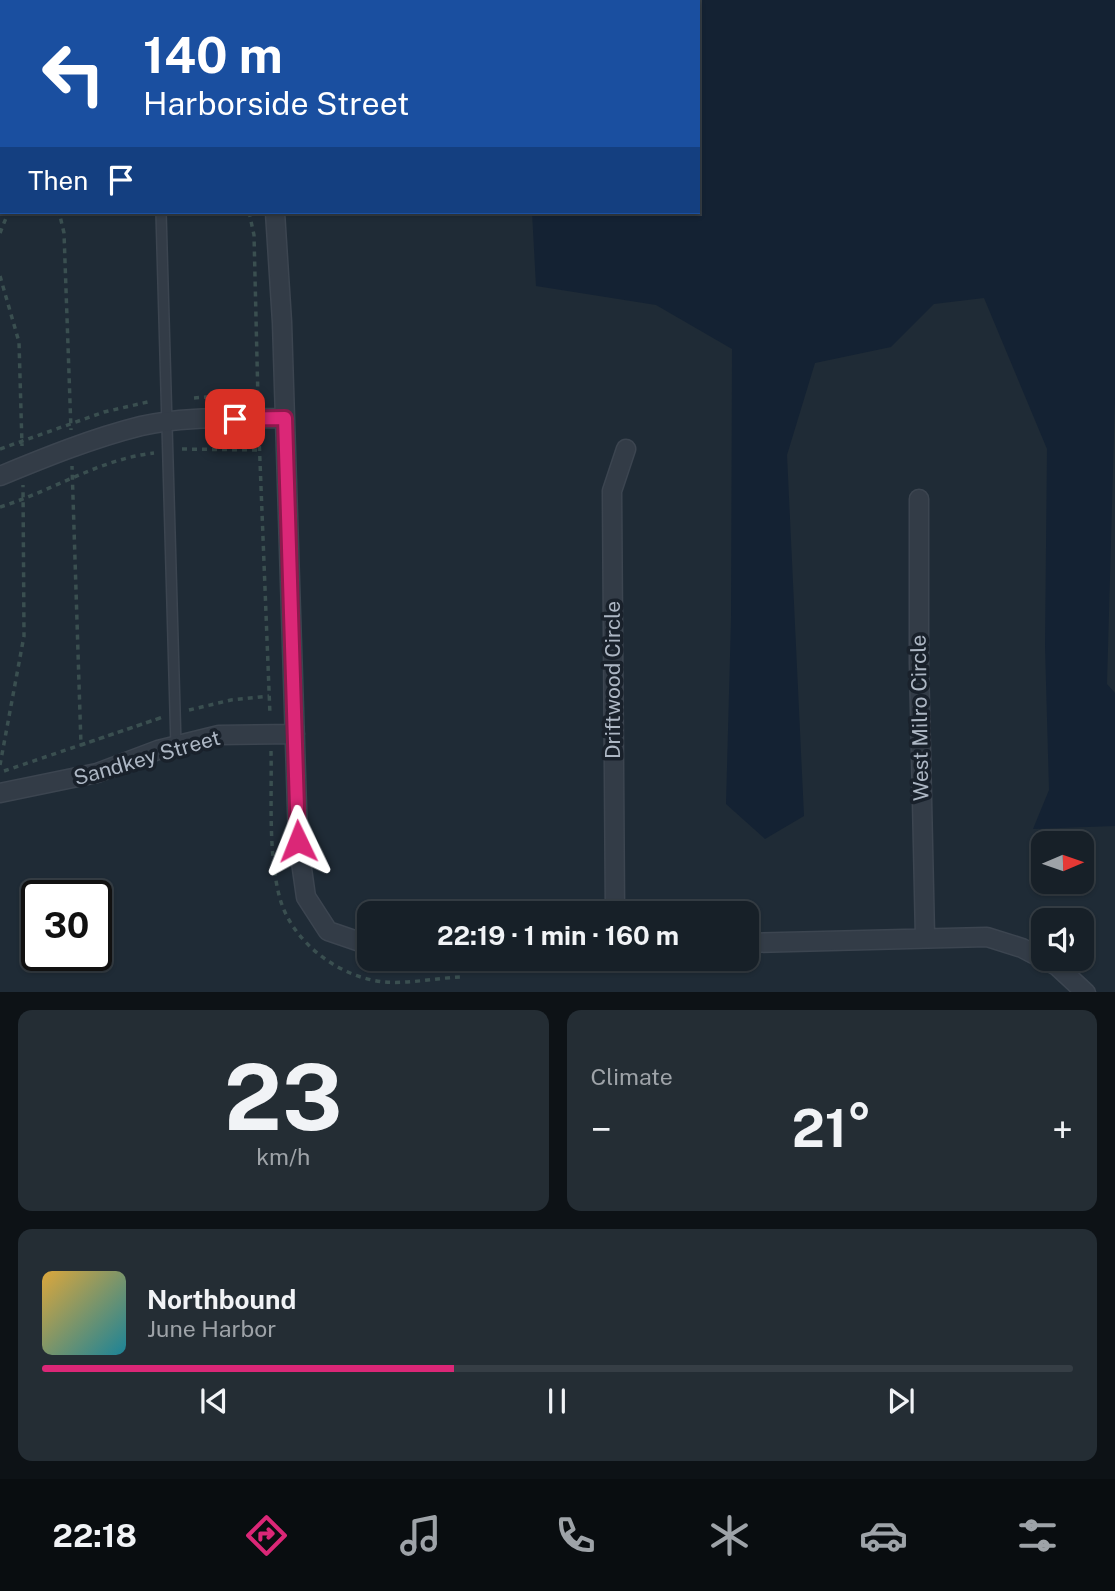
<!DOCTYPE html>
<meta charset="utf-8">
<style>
body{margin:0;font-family:"Public Sans",sans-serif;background:#242d34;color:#f1f3f6;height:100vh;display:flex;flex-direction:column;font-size:26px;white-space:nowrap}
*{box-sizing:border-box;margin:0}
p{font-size:23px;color:#9ea3a8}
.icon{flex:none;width:38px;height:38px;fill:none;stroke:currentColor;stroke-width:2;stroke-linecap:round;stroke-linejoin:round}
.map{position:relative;height:992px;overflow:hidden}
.drawer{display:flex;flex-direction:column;gap:18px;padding:18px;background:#0d1216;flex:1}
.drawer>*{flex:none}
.banner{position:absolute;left:0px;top:0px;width:700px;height:214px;box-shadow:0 2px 5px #0004,0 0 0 2px #363e45;background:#1a4fa0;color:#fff;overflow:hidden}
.needle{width:46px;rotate:88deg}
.fabs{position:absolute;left:1031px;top:831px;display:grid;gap:14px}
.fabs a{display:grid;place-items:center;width:63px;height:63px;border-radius:14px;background:#172028;box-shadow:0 2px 5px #0004,0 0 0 2px #363e45;font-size:35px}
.speed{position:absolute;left:21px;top:880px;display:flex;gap:14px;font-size:35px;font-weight:700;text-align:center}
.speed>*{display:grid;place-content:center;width:91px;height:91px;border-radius:50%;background:#172028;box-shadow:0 2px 5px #0004,0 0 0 2px #363e45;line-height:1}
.speed .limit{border:4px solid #111;border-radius:10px;background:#fff;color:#111}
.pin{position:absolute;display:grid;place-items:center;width:60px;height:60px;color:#fff;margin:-30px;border-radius:14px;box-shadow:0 4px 10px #0006}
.me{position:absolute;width:77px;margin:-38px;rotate:358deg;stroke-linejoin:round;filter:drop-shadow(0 0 5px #0008)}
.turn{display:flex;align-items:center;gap:24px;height:147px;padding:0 28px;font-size:32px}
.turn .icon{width:91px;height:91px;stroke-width:2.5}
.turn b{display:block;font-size:49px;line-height:60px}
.then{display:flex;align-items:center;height:66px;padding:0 28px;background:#0003;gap:14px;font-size:26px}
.big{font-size:52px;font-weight:700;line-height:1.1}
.drawer .card{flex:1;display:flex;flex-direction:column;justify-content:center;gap:10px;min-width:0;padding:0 24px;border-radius:14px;background:#242d34}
.drawer .dial{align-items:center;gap:0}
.dial b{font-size:91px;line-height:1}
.song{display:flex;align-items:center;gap:21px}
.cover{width:84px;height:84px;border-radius:10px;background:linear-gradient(135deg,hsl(40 70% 55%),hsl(190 70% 35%))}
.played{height:7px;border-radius:4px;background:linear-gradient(90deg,#db2777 40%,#363e45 40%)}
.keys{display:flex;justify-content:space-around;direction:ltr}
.heat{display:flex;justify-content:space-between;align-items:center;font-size:38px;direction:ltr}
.drawer .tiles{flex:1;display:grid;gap:18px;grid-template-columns:1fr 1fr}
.card:last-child{grid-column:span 2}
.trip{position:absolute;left:357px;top:901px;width:402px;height:70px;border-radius:14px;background:#172028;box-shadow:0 2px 5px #0004,0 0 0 2px #363e45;font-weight:700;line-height:70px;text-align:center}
.tabs{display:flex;height:112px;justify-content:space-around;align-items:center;background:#090d10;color:#9ea3a8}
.tabs .icon{width:49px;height:49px}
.tabs .active{color:#db2777}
.tabs b{font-size:32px;color:#f1f3f6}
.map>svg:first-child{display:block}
</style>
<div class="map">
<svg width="1115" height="993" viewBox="0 0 1115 993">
<rect width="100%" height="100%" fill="#1f2b36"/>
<path fill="#142233" d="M511,0H1115V398L1107,684L1115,693V826L1033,829L1049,790L1045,646L1047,449L984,298L934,304L891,347L815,363L787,455L804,816L765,839L726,804L731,620L732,349L656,305L536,286L532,212H698V2Z"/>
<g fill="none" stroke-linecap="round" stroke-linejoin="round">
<g stroke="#3c4550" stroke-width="12">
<path id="lane" d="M0,200L2,199
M161,212L176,746"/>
</g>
<g stroke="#3c4550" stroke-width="21">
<path id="street" d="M102,0L104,2
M9,2L12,0
M0,18L2,14
M0,61L2,60
M275,212L282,322L298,841L306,897L328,931L369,945
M0,476C46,457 93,438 141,426C187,415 238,419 285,418
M919,499V663L925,937
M0,793L97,773L158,750L219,735L295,734
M615,914L612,491L626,449
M747,943L987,937L1022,948L1043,959
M1044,959L1057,966L1086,993"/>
</g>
<path stroke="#3a4f50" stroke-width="3.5" stroke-dasharray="5 5" stroke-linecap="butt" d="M0,88L2,87
M54,212L60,216L64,233L71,430
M249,212L254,235L258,400
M0,233L8,213
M0,276L19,342L22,446
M194,398L258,393
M259,436L270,715
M0,449L104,412L152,401
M182,449L260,450
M0,507C52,491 100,459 154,453
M189,710L231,700L269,696
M271,751C272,797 268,850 279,895C290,941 339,978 385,982C409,984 436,978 460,977
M0,765L24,636L23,485
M4,771L163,717L81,745L72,466"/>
<use href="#lane" stroke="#333c47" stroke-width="9"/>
<use href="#street" stroke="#333c47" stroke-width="18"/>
</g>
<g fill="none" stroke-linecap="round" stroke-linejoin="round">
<g stroke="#8e194d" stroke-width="18">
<path id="route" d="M235,419L285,418L298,841"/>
</g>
<use href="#route" stroke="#db2777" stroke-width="12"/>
</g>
<g text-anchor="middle" stroke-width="7" stroke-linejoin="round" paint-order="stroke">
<g font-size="21" fill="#adb7c4" stroke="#19212b">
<text transform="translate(613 680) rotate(-90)" y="7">Driftwood Circle</text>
<text transform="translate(920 718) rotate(-91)" y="7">West Milro Circle</text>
<text transform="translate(147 758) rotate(-16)" y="7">Sandkey Street</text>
</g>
</g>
</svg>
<div class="fabs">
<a><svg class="needle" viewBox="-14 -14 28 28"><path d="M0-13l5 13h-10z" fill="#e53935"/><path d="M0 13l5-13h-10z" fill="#9ea3a8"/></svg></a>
<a><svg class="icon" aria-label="sound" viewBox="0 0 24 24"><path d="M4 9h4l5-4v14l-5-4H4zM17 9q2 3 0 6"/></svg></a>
</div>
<div class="speed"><div class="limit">30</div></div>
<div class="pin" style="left:235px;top:419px;background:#d93025"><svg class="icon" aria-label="arrive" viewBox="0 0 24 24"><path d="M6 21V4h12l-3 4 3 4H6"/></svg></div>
<svg class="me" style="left:298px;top:841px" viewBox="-20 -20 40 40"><path d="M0-17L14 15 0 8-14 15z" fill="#db2777" stroke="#fff" stroke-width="4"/></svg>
<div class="trip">22:19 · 1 min · 160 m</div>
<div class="banner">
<div class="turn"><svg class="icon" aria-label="left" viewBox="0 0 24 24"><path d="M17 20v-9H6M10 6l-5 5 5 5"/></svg><div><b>140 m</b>Harborside Street</div></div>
<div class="then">Then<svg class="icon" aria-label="arrive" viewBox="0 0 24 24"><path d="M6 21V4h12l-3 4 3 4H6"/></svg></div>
</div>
</div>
<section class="drawer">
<div class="tiles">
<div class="card dial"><b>23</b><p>km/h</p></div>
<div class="card"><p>Climate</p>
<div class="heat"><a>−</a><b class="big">21°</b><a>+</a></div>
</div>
<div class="card">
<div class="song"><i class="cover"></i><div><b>Northbound</b><p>June Harbor</p></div></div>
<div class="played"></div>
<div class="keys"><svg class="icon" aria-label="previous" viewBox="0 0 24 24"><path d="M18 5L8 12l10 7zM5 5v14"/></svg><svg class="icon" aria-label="pause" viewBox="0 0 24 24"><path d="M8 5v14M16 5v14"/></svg><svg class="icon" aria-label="next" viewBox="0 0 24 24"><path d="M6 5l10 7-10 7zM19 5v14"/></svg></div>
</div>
</div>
</section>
<nav class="tabs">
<b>22:18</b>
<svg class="icon active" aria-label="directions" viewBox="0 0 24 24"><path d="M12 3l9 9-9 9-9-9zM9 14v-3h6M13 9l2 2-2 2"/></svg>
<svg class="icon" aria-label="music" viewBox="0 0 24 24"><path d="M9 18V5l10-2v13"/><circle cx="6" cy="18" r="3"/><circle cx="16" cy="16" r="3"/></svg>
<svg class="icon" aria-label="phone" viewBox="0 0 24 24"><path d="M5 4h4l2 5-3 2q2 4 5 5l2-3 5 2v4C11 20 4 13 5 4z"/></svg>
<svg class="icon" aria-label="climate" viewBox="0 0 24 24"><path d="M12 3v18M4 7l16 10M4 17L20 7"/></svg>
<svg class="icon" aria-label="car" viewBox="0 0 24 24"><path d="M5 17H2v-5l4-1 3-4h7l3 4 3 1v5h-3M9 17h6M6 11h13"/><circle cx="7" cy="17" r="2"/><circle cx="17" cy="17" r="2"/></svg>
<svg class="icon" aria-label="filters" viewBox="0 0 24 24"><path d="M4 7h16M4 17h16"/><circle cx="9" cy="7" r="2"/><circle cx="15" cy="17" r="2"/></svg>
</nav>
